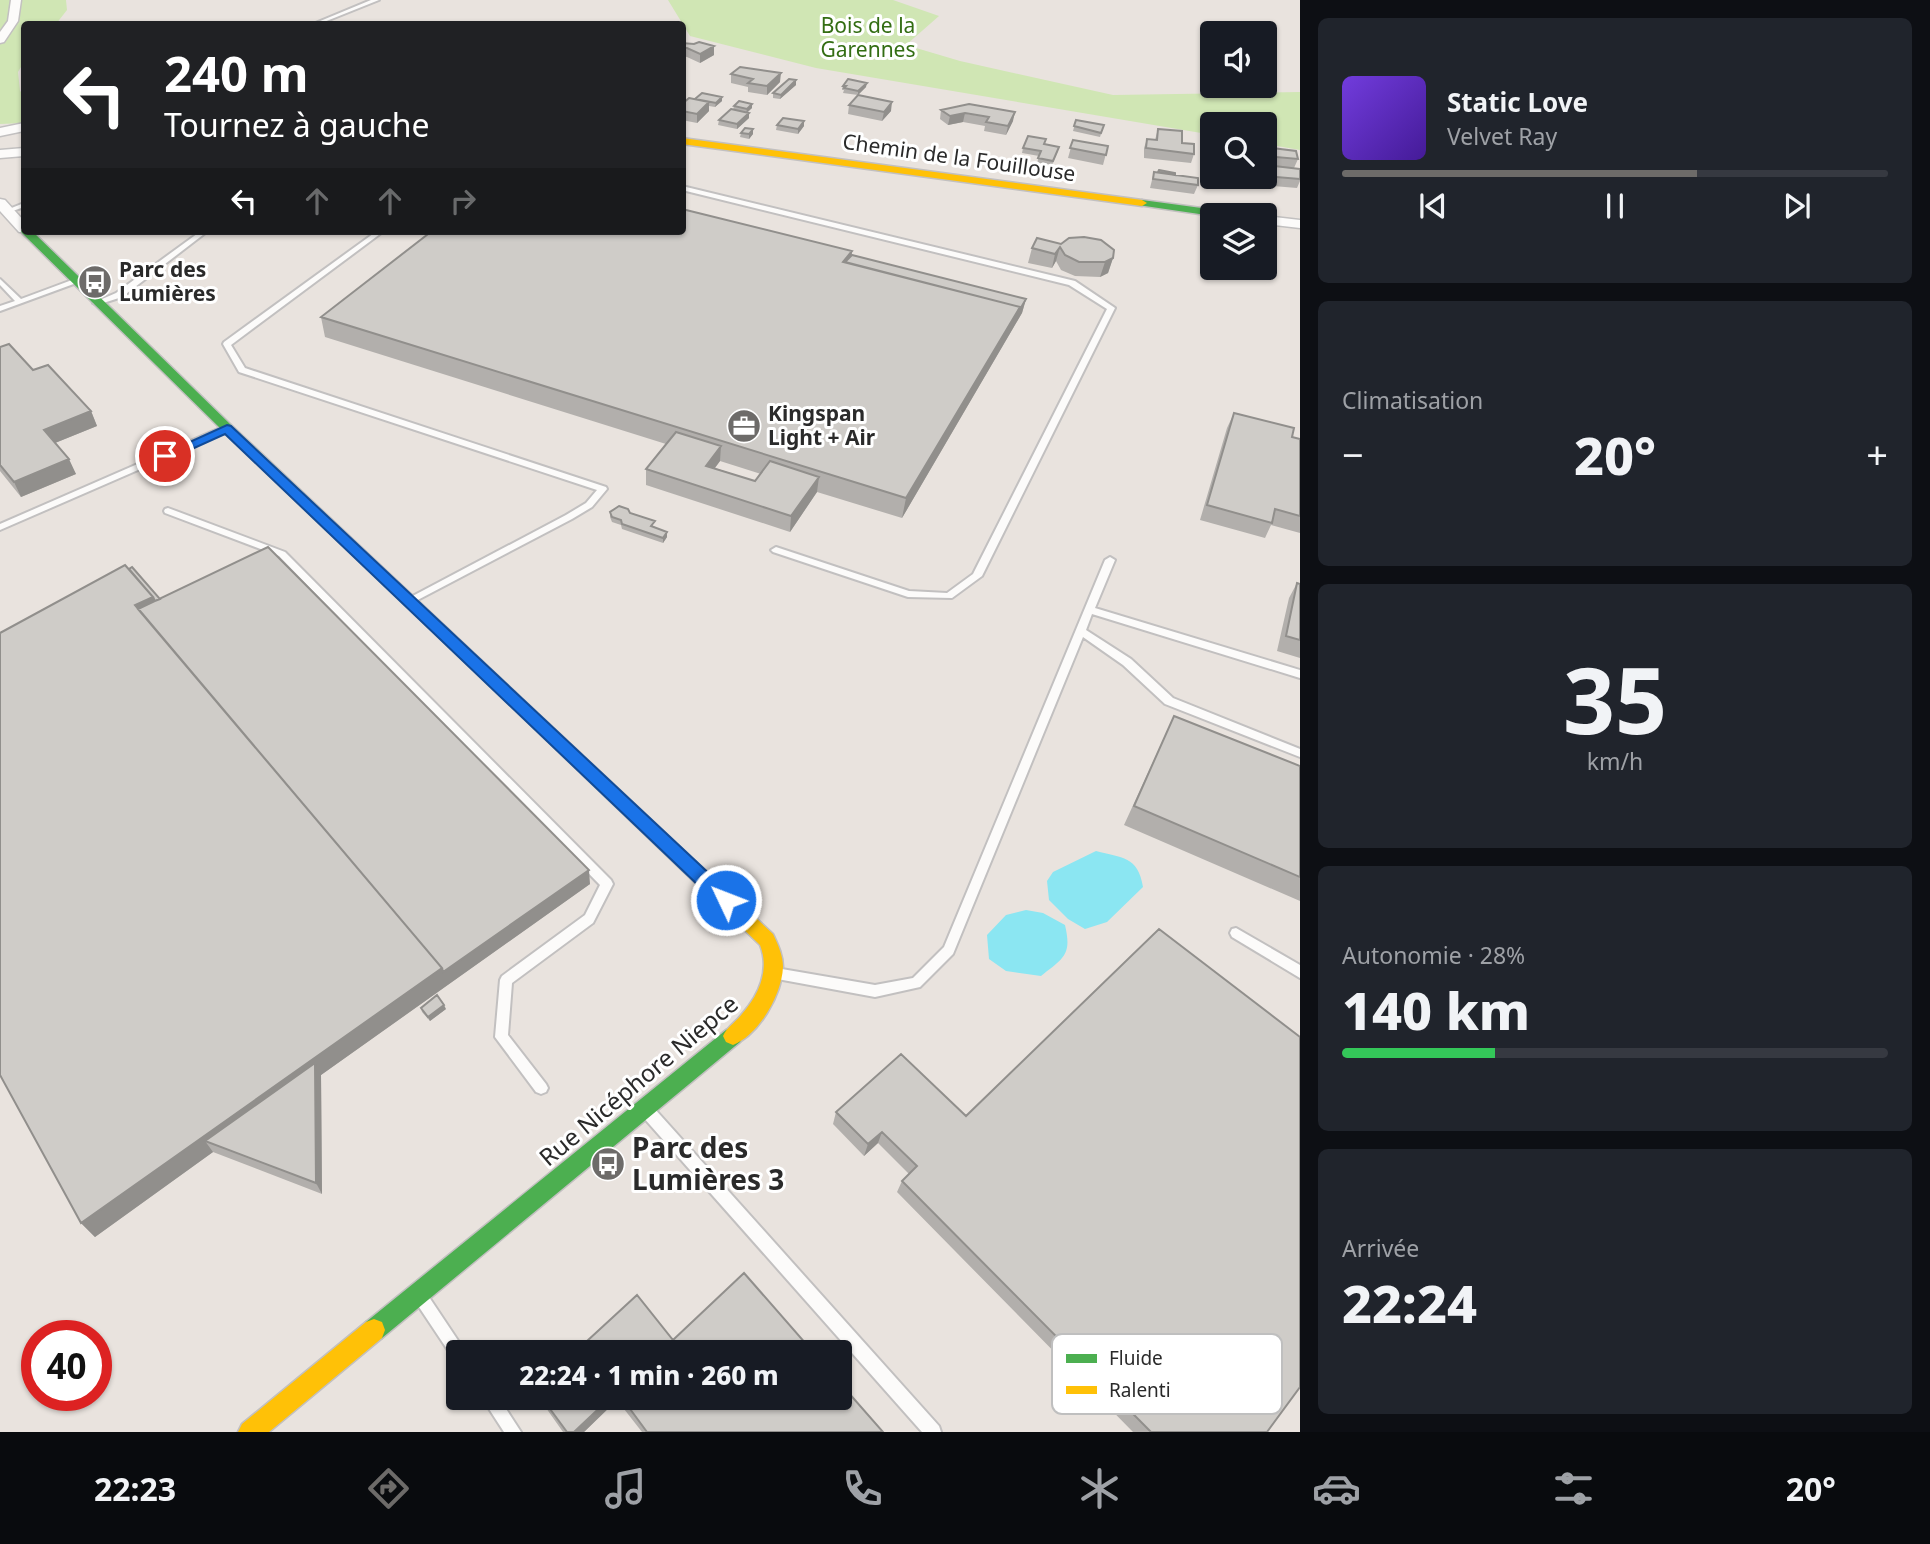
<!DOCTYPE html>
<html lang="fr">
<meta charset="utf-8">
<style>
body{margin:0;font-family:"Noto Sans",sans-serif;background:#20242c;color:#f1f3f6;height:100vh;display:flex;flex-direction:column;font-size:26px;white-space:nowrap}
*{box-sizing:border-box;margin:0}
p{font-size:23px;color:#9ea1a6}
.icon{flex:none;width:38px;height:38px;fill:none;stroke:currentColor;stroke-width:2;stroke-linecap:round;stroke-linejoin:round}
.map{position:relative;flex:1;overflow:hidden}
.side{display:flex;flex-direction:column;gap:18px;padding:18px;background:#0d0f14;width:630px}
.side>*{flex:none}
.banner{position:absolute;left:21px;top:21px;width:665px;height:214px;border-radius:7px;box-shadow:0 2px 5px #0004;background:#202124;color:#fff;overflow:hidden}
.buttons{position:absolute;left:1200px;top:21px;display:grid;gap:14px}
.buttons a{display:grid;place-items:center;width:77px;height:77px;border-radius:7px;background:#171b24;box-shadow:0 2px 5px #0004;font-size:35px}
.speed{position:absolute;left:21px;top:1320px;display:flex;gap:14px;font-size:35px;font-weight:700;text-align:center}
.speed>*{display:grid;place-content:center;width:91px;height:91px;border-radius:50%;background:#171b24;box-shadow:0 2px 5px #0004;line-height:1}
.speed .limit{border:10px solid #d22;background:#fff;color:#111}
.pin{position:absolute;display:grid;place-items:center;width:60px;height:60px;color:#fff;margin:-30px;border:4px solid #fff;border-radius:50%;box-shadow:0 2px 7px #0007}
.me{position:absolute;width:77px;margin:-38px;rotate:313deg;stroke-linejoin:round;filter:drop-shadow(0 0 5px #0008)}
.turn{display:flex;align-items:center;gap:24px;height:147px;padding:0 28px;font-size:32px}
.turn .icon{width:91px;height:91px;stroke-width:2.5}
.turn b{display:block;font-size:49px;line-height:60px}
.lanes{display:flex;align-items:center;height:66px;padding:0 28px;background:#0003;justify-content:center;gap:35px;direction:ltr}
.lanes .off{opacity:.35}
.big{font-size:52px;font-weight:800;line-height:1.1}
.side .card{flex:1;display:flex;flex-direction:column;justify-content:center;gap:10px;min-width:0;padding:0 24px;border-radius:10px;background:#20242c}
.side .dial{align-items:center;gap:0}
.dial b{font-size:91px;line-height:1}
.song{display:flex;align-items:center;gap:21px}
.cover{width:84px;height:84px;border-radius:10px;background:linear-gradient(135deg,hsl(260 70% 55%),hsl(260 70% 35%))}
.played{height:7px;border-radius:4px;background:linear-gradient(90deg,#6d6b69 65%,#363941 65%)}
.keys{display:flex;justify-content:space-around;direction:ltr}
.heat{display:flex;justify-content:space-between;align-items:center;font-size:38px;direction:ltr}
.charge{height:10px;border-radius:5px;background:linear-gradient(90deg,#34c759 28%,#363941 0)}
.trip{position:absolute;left:446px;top:1340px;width:406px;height:70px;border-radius:7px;background:#171b24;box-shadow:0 2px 5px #0004;font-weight:800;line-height:70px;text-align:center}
.dock{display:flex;height:112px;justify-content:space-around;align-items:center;background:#090b0e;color:#9ea1a6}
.dock .icon{width:49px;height:49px}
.dock .active{color:#6d6b69}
.dock b{font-size:32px;color:#f1f3f6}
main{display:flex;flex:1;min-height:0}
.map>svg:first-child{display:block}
</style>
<main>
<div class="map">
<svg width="1300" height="1432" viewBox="0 0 1300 1432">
<rect width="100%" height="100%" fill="#e9e3de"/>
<path fill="#d0e6b4" d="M0,0H66L67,10L56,24H24V62L18,72L20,91L24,94V123L0,124Z
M668,0H893L939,16L906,45L960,61L1113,95L1300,92V150L1265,144V124H1213V135L816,68L690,36Z"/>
<path fill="#8be6f2" d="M1096,851C1122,858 1138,856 1143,887L1107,922L1085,929L1068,919L1049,900L1047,881L1053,872Z
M1026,910L1043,913L1065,925C1072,955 1064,958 1041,976L1006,971L989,959L987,935L1006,915Z"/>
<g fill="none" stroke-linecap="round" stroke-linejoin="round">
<g stroke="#c2c0c0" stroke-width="4">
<path id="lane" d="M371,0H379L319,24H313Z
M682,186L1075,281L1115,308L982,576L952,598L908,597L773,552L771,550L776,547L779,548L909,591L947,593L973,574L1107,309L1069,285L682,190Z
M24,203V207L7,213L4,211Z
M201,231H208L122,297L97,305L93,303L116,293Z
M377,231H384L231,345L245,368L606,487L607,489L592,507L572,519L410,604L407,603L405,601L407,599L566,515L586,503L597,490L239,372L223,344L224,342Z
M0,279L21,299L72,280L79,282L0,311V306L15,301L0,285Z
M227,425L230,426V430L0,530V524Z
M168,508L285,552L611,880L613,884L593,923L512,983L508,1035L546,1084L548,1088L546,1092L541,1094L536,1092L495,1037L500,980L502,976L585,915L600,885L279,556L165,513L164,511L165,509Z
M1110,557L1115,560L1095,608L1300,670V678L1092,614L1086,630L1131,659L1173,698L1300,749V757L1165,704L1123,665L1083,637L953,954L920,987L875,997L772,978L770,974L772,970L776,968L875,985L913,978L944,947L1105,560Z
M1236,928L1300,965V978L1232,937L1230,933L1232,929Z
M648,1105L653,1107L939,1426L941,1432H922L643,1117L641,1112L643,1107Z
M422,1292L427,1294L463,1348L466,1353H458V1360L453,1358L417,1304L415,1299L417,1294Z
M482,1398H499L521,1432H504Z"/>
</g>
<g stroke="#c2c0c0" stroke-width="3">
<path id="street" d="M11,0H21L18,21L4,42L0,43V32L8,21Z
M24,123V131L0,136V128Z
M24,148V156L0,158V150Z
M0,199L5,200L24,221V231L29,232H19L0,211Z
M1265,216L1300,220V228L1265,224Z"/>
</g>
<g stroke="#c2c0c0" stroke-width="3">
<path id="fast" d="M1142,200L1231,212L1236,215L1213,216L1138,205L1137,203Z
M24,228V231H32L231,425L515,692L518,696L515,700H505L223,431L22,233L21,231Z
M733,1027L740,1030L743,1036L740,1042L382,1338L374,1341L366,1338L363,1330L366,1322L726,1030Z"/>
</g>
<g stroke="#c2c0c0" stroke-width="3">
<path id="slow" d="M682,138L1142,200L1147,203L1142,206L682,144Z
M510,690L515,692L773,934C778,945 783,955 783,967C782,994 759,1035 733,1045L726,1042L723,1036C727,1027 736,1022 742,1014C759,995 770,970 760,945L505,700L502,696Z
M374,1319L382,1322L385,1330L382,1338L269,1432H238L242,1424L366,1322Z"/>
</g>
<use href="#lane" fill="#fcfbfa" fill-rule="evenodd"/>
<use href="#street" fill="#fcfbfa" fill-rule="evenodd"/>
<use href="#fast" fill="#4caf50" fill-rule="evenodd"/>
<use href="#slow" fill="#ffc107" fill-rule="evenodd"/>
</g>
<path fill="#b2afac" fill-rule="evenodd" d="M682,43L714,46V55L700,63L687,57L682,56Z
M731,74L780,82L767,95L748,92V87L731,83Z
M796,80V85L780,99L773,98V93Z
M843,86L866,87L858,95L843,93L844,90H842Z
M695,100L722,101L715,107L709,106V111L697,123L682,120V104Z
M752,104V108L747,113L749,118L737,129L718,125L719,120L733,110L734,106Z
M849,105L891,111L882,121L848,114Z
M941,110L1013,121L1006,135L984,131L985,126L963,122L948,125L940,119Z
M1076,120L1104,125L1100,137L1073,131Z
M804,121V126L798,134L776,130L777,125Z
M1158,129L1182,143L1194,154L1191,163L1144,158V148L1147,139L1155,140Z
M741,133L753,134L749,139L740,137Z
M1073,140L1108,146L1103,165L1068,158Z
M1045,144L1058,151L1052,165L1037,163L1039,156L1022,153L1023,148Z
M1265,147L1298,159L1294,168L1285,167L1300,169V181L1297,188L1259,185V177H1265Z
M1154,172L1175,175L1198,185L1194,194L1150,188Z
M1037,238L1113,258L1108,273L1100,277L1075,276L1061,270L1056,261L1052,268L1028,263L1032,248Z
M852,251V255L1026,299L1022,313L902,518L817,492L790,532L646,485V469L666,444L325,337L321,317ZM720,461L761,474L755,481L715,468Z
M0,347L91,411L97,426L55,443L76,474L21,497L0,471Z
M1234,413L1292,437L1300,439V533L1271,525L1265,538L1200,520L1227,428Z
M179,472L181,477L166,485L161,480L159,475Z
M610,512L630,513L655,527H654L667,532V537L663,543L622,529L621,525L612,522L610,517Z
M1297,583L1300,584V658L1277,651L1289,598Z
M160,599L590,884L321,1075L322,1194L213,1152L95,1237L81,1223Z
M1174,716L1300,766V901L1124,825Z
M421,1008L446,1009L430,1021L422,1012Z
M901,1054L1267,1432H1133L897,1192L902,1181L909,1174L878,1143L864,1156L833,1124L836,1112Z
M539,1398H840L883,1432H642L617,1400L584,1432H563Z"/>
<path fill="#918f8c" d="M714,46V55L700,63V54Z
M781,73L780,82L767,95V86Z
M796,80V85L780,99L781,95Z
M867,83L866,87L858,95V91Z
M722,97V101L715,107L716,103Z
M709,102V111L697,123V114Z
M892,102L891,111L882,121L884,112Z
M752,104V108L746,113L747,109Z
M1015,112L1013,121L1006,135L1008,126Z
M749,113V118L737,129V124Z
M965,113L963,122L948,125L950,116Z
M804,121V126L798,134V129Z
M753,129V134L749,139V134Z
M1060,247L1056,261L1052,268L1055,254Z
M852,251L850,268L843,262Z
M1113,258L1108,273L1100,277L1105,262Z
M1026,299L1022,313L902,518L906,498L1020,307Z
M91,411L97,426L50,445L44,430Z
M721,446L720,461L705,481L706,466Z
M69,459L76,474L21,497L14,482Z
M179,472L181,477L166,485L164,479Z
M819,477L817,492L790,532L791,516Z
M667,532V537L663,543V538Z
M153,597L161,617L148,623L135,605Z
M589,870L590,884L321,1075L322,1194L316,1183L205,1141L213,1152L95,1237L81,1223L442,968Z
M444,1005L446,1009L430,1021L428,1017Z
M882,1132L878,1143L864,1156L868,1144Z
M610,1398H617V1400L584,1432H574Z"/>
<path fill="#cfccc8" stroke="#918f8c" stroke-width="2" d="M699,42L714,46L700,54L687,48H682V43L694,44Z
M740,67L781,73L767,86L748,83L753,79L731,74Z
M789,79L796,80L781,95L773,93Z
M848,79L867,83L858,91L844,88L846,86H843Z
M702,93L722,97L716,103L695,99Z
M858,95L892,102L884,112L849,105Z
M689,98L709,102L697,114L682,111V104Z
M739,101L752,104L747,109L734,106Z
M969,104L1015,112L1008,126L986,122L989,117L965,113L950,116L941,110Z
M731,109L749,113L737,124L719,120Z
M783,118L804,121L798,129L777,125Z
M1076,120L1104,125L1101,133L1074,126Z
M745,128L753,129L749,134L741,133Z
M1158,129L1182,131V143L1194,144V154L1146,148L1147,139L1157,140Z
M1028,136L1046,139L1044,144L1059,147L1053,161L1038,158L1041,151L1023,148Z
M1073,140L1108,146L1106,155L1070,148Z
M1265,147L1296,151L1298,159L1265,156Z
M1265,165L1300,169V179L1265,176Z
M1159,170L1175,173V175L1158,172Z
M1154,172L1198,178V185L1153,179Z
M682,209L852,251L843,262L1020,307L906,498L321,317L432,231H682Z
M1084,237L1101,240L1114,250L1113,258L1105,262H1079L1065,255L1060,247L1055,254L1032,248L1037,238L1061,244L1069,238Z
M852,255L1026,299L1019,311L1020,307L845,262Z
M9,344L33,370L48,365L91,411L44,430L69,459L14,482L0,465V347Z
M1234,413L1294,428L1292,437L1300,439V516L1275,509L1272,523L1207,505Z
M676,432L721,446L706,466L755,481L770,461L819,477L791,516L646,469Z
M173,467L179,472L164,479L159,475Z
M619,506L628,509L630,513L655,521L651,526L667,532L663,538L622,524L621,520L612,517L610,512Z
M268,547L589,870L443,972L442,968L138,609Z
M125,565L153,597L135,605L442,968L81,1223L0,1075V633Z
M132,567L160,599L155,601L153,597L129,569Z
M1297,583L1300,584V640L1286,636Z
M1174,716L1300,766V877L1134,806Z
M1159,929L1300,1037V1387L1267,1432H1151L902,1181L917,1166L882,1132L868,1144L836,1112L901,1054L966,1116Z
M437,995L444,1005L428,1017L421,1008Z
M315,1063L316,1183L205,1141Z
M744,1273L814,1353H574L637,1295L673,1340Z
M840,1383L883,1432H647L622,1398H840Z
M542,1398H610L574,1432H567Z"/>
<path fill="#1a73e8" stroke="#114b97" stroke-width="2" d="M227,425L231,426L732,895L735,900L732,906L726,908L720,906L225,434L170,459H161L159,456Z"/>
<defs>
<g id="bus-disc" transform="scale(1.75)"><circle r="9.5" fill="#6d6b69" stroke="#fff"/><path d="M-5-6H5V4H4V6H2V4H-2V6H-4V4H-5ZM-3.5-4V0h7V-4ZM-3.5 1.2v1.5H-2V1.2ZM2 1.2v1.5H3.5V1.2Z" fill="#fff"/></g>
<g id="office-disc" transform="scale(1.75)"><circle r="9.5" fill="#6d6b69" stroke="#fff"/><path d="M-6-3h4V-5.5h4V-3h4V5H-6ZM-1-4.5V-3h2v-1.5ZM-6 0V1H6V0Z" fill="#fff"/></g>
</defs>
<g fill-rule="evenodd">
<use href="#bus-disc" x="95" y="282"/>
<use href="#office-disc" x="744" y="426"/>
<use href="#bus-disc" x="608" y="1164"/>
</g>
<g text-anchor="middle" stroke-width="6" stroke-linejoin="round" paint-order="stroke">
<g font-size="21" fill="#336d13" stroke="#fff">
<text x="868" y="33">Bois de la<tspan x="868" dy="24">Garennes</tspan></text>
</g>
<g font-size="21" fill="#2a2a2a" stroke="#fff">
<text transform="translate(959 158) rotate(8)" y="7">Chemin de la Fouillouse</text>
</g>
<g font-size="21" font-weight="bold" fill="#2a2a2a" stroke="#fff" text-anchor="start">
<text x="119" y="277">Parc des<tspan x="119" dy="24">Lumières</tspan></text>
<text x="768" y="421">Kingspan<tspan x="768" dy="24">Light + Air</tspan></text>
</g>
<g font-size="24" fill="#2a2a2a" stroke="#fff">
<text transform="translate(639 1081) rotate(-40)" y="8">Rue Nicéphore Niepce</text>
</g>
<g font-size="28" font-weight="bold" fill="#2a2a2a" stroke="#fff" text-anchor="start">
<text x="632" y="1158">Parc des<tspan x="632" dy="32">Lumières 3</tspan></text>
</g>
</g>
<rect x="1052" y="1334" width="230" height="80" rx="10" fill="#fff" stroke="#bfbfbf" stroke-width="2"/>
<rect x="1066" y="1354" width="31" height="9" fill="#4caf50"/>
<rect x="1066" y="1386" width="31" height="8" fill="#ffc107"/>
<g font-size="19" fill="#2a2a2a">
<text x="1109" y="1365">Fluide</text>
<text x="1109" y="1397">Ralenti</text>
</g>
</svg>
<div class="buttons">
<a><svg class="icon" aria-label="sound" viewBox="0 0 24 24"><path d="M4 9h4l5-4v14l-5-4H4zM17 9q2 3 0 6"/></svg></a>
<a><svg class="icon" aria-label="search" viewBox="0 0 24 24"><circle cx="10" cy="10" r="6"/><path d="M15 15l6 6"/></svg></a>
<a><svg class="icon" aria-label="layers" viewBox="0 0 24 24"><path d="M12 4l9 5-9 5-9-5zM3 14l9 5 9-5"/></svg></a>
</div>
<div class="speed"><div class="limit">40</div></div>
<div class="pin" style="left:165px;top:456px;background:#d93025"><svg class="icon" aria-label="arrive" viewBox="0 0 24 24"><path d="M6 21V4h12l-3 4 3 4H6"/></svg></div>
<svg class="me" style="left:726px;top:900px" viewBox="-20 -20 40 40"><circle r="17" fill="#1a73e8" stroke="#fff" stroke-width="3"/><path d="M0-11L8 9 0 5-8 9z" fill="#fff"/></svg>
<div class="trip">22:24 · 1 min · 260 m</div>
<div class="banner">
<div class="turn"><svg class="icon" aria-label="left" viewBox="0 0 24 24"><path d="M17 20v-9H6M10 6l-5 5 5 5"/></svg><div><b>240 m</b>Tournez à gauche</div></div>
<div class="lanes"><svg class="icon" aria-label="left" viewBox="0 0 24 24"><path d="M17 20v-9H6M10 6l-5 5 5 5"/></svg><svg class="icon off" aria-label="ahead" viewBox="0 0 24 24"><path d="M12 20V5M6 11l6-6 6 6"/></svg><svg class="icon off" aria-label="ahead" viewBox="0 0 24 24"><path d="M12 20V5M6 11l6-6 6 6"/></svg><svg class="icon off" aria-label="right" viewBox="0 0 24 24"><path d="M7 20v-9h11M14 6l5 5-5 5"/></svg></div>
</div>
</div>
<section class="side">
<div class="card">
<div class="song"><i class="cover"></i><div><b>Static Love</b><p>Velvet Ray</p></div></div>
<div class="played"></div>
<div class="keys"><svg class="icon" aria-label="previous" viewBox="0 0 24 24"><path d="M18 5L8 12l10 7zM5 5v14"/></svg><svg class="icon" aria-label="pause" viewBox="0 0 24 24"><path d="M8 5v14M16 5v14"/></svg><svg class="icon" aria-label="next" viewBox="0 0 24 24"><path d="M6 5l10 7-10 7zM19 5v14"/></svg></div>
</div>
<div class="card"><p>Climatisation</p>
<div class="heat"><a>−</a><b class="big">20°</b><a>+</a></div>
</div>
<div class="card dial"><b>35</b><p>km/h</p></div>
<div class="card"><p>Autonomie · 28%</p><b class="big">140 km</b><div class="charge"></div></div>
<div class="card"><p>Arrivée</p><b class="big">22:24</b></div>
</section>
</main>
<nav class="dock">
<b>22:23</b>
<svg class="icon active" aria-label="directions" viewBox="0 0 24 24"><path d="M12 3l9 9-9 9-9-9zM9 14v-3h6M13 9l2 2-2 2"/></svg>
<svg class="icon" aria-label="music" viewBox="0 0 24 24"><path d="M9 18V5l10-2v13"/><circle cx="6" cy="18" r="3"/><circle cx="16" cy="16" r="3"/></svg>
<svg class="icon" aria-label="phone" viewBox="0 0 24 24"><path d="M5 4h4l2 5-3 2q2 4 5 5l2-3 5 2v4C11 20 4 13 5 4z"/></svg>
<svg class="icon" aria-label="climate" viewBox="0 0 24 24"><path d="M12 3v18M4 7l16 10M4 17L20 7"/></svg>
<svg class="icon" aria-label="car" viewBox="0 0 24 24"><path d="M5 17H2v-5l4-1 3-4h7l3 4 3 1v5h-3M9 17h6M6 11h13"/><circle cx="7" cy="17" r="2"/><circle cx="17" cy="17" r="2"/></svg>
<svg class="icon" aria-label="filters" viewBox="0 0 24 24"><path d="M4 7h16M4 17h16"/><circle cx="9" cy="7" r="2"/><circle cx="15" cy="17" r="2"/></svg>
<b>20°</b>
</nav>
